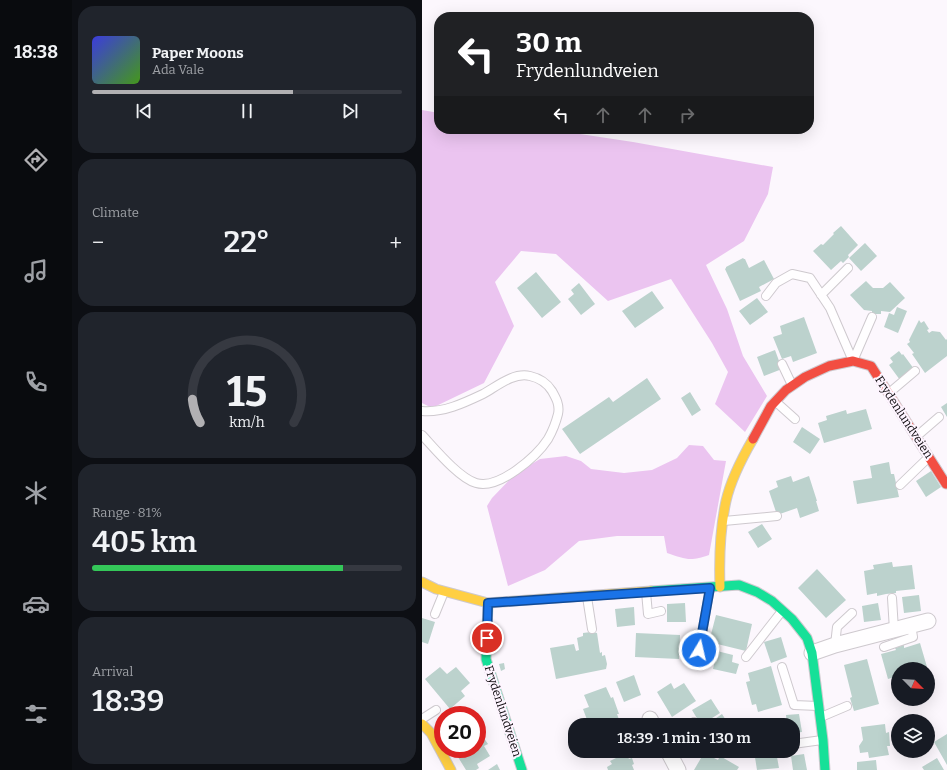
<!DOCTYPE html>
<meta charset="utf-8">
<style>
body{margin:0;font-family:Bitter,serif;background:#20242c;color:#f1f3f6;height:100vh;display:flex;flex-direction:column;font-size:15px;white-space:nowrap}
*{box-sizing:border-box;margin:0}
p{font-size:13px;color:#9ea1a6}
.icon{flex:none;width:22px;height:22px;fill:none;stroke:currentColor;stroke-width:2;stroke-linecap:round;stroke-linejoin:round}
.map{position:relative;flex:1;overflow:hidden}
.panel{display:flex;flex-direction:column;gap:6px;padding:6px;background:#0d0f14;width:350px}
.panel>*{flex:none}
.hud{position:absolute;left:12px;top:12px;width:380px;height:122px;border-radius:16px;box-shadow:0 4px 16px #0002;background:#202124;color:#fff;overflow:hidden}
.needle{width:26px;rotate:114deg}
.fabs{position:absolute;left:469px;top:662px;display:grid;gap:8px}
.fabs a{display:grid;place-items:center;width:44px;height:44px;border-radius:50%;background:#171b24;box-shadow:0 4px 16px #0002;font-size:20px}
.speed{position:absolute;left:12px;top:706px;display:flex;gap:8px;font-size:20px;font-weight:700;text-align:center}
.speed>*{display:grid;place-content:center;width:52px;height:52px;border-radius:50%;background:#171b24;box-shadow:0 4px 16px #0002;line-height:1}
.speed .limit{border:6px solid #d22;background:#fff;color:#111}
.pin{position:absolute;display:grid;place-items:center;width:34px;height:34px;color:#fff;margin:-17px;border:2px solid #fff;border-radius:50%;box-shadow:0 1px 4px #0007}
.me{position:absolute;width:44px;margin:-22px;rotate:9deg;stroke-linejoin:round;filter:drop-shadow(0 0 3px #0008)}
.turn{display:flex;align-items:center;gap:14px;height:84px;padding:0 16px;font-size:18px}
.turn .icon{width:52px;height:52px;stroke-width:2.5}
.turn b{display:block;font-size:28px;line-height:34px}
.lanes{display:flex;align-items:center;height:38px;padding:0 16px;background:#0003;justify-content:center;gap:20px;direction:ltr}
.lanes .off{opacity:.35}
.big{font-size:30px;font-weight:600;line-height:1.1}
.panel .widget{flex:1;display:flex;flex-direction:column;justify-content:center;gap:6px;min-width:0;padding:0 14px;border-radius:16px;background:#20242c}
.panel .dial{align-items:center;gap:0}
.dial svg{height:104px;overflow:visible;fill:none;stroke:#363941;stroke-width:7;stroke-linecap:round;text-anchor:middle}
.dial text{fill:#f1f3f6;stroke:none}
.song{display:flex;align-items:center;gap:12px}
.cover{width:48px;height:48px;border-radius:6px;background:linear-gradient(135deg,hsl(240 70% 55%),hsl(100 70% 35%))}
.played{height:4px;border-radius:2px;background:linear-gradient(90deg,#b1b0b3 65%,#363941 65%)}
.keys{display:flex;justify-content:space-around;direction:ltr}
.heat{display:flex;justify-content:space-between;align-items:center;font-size:22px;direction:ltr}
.charge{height:6px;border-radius:3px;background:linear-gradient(90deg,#34c759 81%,#363941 0)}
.trip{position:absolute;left:146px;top:718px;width:232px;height:40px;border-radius:16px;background:#171b24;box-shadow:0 4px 16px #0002;font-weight:600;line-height:40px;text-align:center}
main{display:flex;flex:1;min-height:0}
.dock{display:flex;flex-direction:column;width:72px;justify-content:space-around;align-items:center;background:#090b0e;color:#9ea1a6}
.dock .icon{width:28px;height:28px}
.dock .on{color:#b1b0b3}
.dock b{font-size:18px;color:#f1f3f6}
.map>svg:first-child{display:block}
</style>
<main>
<nav class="dock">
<b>18:38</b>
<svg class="icon on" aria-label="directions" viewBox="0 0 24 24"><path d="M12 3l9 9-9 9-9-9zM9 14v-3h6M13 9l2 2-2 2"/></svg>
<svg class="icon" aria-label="music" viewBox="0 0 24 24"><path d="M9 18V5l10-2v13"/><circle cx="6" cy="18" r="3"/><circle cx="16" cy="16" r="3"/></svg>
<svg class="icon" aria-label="phone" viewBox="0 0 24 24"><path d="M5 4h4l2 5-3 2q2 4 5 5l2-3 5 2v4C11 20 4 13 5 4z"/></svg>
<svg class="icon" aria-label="climate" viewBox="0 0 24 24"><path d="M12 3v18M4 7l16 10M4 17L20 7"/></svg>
<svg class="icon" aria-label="car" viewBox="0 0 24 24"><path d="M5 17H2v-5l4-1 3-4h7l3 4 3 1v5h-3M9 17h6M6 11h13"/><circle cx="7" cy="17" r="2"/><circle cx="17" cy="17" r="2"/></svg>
<svg class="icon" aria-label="filters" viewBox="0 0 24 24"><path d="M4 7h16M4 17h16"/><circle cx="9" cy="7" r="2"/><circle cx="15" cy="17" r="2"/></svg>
</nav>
<section class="panel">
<div class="widget">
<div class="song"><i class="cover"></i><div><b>Paper Moons</b><p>Ada Vale</p></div></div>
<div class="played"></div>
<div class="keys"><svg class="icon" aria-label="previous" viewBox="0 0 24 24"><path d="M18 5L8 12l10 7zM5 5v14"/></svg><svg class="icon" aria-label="pause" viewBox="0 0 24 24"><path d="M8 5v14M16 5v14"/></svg><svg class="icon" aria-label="next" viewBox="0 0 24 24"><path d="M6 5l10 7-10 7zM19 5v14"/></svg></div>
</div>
<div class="widget"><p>Climate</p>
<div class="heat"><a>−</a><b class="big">22°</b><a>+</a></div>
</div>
<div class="widget dial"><svg viewBox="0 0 100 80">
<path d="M14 69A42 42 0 1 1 86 69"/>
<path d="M14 69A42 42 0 0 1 8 51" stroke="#b1b0b3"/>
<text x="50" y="56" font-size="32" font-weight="700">15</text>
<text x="50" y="72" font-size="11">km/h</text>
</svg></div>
<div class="widget"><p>Range · 81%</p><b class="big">405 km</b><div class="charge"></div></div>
<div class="widget"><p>Arrival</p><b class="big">18:39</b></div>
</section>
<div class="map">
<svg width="525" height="770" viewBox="0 0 525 770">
<rect width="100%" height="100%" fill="#fcf7fd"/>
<path fill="#ebc4f0" d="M0,110L17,113V129H125L211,142L351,167L346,194L322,241L284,265L305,309L321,356L345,396L323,432L293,404L306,372L290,343L249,279L186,301L134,254L99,251L73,282L92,326L62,383L10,408L0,403Z
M267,445L281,446L292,460L304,461L287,555C268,562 263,559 245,553L242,536H195L157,541L123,570L86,586L65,506L70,498L93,474L118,459L144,456L159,461L169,469L202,473L230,470L255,458Z"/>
<path fill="#bcd2cd" d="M419,226L436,245L426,255L427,257L421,263L419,261L409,270L391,251L399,244L401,245L412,234L411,233Z
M443,243L455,256L439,271L427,258Z
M321,258L322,259H323L327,268L342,260L352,279L337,287L339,291L318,301L303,269L304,268V267Z
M114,272L139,302L120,318L95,288Z
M444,281L451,288H461L468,282L483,298L468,312L459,311V314H450V311L442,310L428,295Z
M157,283L173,304L159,315L146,299L152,294L149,290Z
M230,291L242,308L213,328L200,311Z
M335,298L346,312L328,325L317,311Z
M475,307L485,311L476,333L462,327L467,313L472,315Z
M382,317L395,353L371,362L369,356L360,359L351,337L360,334L358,326Z
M497,320L499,323L502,321L507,329L505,330L507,333L510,331L518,332L524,340L525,339V356L503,373L490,354L492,353L485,344L488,342L487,340Z
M353,350L360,369L342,376L335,357Z
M477,351L480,355L481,354L492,369L478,380L467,365L471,362L468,358Z
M225,378L239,399L158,454L140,429L187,397L191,402Z
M268,392L279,410L270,416L259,398Z
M525,403V417L519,407Z
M444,409L450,429L402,443L396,423L405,420L404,416L424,410L425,414Z
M380,427L398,439L388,454L371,442Z
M467,462L469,474H472L477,497L435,504L431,481L450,478L448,466Z
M509,471L519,487L504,497L494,481Z
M369,476L371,482L387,476L395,501H394L397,511L378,518L375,508L355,515L347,491L356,487L354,481Z
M340,524L350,539L336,548L326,532Z
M470,562L471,567L490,565L493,589L474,591V593L464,594L455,596V593L445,595L442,571L452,569L451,565Z
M395,569L424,600L404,618L376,588Z
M497,595L499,611L482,613L480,597Z
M263,603L264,622H245V604Z
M456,603L459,620L442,622L440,606Z
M212,607L213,625L195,627L193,609Z
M294,615L330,624L324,651L287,642Z
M0,618L13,622L6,644L0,642Z
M169,632L175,633L178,653L180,652V656L183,655L185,664L184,669L134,679L128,648L152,644L154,651L157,650L155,638L161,636V633Z
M214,633L258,635L257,659L213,657Z
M359,637L365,657L349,663L342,642Z
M498,643L505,667L499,669H476V676L466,679L459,654L474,650L473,648L482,645V648Z
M295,651L311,655L310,662L317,664L314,674L291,669Z
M445,659L457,704L432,711L428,698L430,697L422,665Z
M82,663L83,669L79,671L77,664Z
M349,666L360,705L336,712L334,704L330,705L324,682L328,681L326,673Z
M18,667L25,674L34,667L48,683L39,691L43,696L28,709L3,679Z
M212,675L219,695L202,702L194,682Z
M249,683L252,689L262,683L274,701L250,717L235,692Z
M184,687L189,698L191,697L197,714H195L199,725H174L173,723L167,725L161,709L167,707L162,695Z
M289,699L298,713L279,725L270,710Z
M300,714L307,725H284Z
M377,714L380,732L371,733V725H365L364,715Z
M55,722L60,729L57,731L66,744L62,746L68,756L55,764L57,768L54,770H44L31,749H55Z
M463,724L464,733L467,732L468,746H465L467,755L447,758L446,752L438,753L437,746L441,740L439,727Z
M525,734V765L512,742Z
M332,751H356L357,757H355L357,768L335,770Z
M204,753L207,759L210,758L212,764L210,765L212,770H186L185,767L190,764L188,761Z
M282,753L296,760L298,756L317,767L315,770H272Z
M382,754L385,770H371L369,756Z
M515,758L522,770H502L500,767Z
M454,760L455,770H435V762Z
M75,764L78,770H66Z"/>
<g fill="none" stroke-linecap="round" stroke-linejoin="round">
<g stroke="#cec9ce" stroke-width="10">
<path id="lane" d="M399,295L426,268
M344,296L354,283L370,274L388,278L408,308L431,361L450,317
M360,364L370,385
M467,393L493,371
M354,402L373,419
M0,411C21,413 42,403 61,394C74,387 91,372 108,376C117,378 125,383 130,391C134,398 138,405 136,414C134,422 130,432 126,439C115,456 77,490 54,483C37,478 13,449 0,435
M495,436L517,417
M478,485L507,457
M302,521L355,516
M288,588L277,650L289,653
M224,592L226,614L239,611
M165,597L170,629
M470,598L472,630
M13,614L22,592
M413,645L415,627L430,613
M462,647L491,637L489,625
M324,657L360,611
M360,667L372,705L396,706
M399,717L425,706
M0,719L14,710
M268,725L272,722
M371,744L400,740
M249,757L257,751"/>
</g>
<g stroke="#cec9ce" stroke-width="17">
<path id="street" d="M390,653L413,645L506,621
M228,719L231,725
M246,751L256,770"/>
</g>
<g stroke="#cec9ce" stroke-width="11">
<path id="fast" d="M229,591L317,585L335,592L350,601L370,619L385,638L390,653L401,740L403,770
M66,603L64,659L100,770"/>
</g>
<g stroke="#cec9ce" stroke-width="11">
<path id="slow" d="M0,582L14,589L66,603L229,591
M298,587C297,559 298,529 304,501C309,479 320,458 331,439
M0,724L9,733L29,770"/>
</g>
<g stroke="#cec9ce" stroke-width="11">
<path id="jam" d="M331,439L349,406L364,390L383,377L407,366L431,361L449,366L524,484"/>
</g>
<use href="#lane" stroke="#fffeff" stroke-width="8"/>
<use href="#street" stroke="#fffeff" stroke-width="15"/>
<use href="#fast" stroke="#16e098" stroke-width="9"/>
<use href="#slow" stroke="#ffcf43" stroke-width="9"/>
<use href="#jam" stroke="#f24e42" stroke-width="9"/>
</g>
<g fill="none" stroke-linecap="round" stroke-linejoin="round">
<g stroke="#114b97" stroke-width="10">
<path id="route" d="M65,638L66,603L288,588L277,650"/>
</g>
<use href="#route" stroke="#1a73e8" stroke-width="7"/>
</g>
<g text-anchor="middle" stroke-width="4" stroke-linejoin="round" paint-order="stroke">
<g font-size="12" fill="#0f0b0f" stroke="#fef5ff">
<text transform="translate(482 417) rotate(57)" y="4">Frydenlundveien</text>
<text transform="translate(81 711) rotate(72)" y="4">Frydenlundveien</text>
</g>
</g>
</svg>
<div class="fabs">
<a><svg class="needle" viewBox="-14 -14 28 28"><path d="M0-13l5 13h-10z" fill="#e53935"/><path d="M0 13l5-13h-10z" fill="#9ea1a6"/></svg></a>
<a><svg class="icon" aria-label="layers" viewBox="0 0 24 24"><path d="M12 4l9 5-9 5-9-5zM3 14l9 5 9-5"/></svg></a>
</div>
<div class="speed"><div class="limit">20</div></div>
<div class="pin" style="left:65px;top:638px;background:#d93025"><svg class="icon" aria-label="arrive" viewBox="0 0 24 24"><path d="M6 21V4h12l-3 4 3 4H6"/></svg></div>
<svg class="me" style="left:277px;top:650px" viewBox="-20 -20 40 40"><circle r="17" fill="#1a73e8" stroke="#fff" stroke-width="3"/><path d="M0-11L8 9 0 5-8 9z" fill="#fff"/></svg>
<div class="trip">18:39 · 1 min · 130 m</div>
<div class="hud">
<div class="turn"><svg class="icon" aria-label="left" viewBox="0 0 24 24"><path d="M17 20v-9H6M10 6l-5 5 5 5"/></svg><div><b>30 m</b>Frydenlundveien</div></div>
<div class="lanes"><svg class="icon" aria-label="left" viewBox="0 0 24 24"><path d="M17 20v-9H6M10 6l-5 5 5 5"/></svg><svg class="icon off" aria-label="ahead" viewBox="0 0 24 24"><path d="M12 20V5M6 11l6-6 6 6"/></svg><svg class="icon off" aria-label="ahead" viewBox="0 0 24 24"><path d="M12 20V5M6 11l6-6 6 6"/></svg><svg class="icon off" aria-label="right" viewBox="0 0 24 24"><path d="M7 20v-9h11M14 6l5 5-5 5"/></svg></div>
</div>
</div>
</main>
